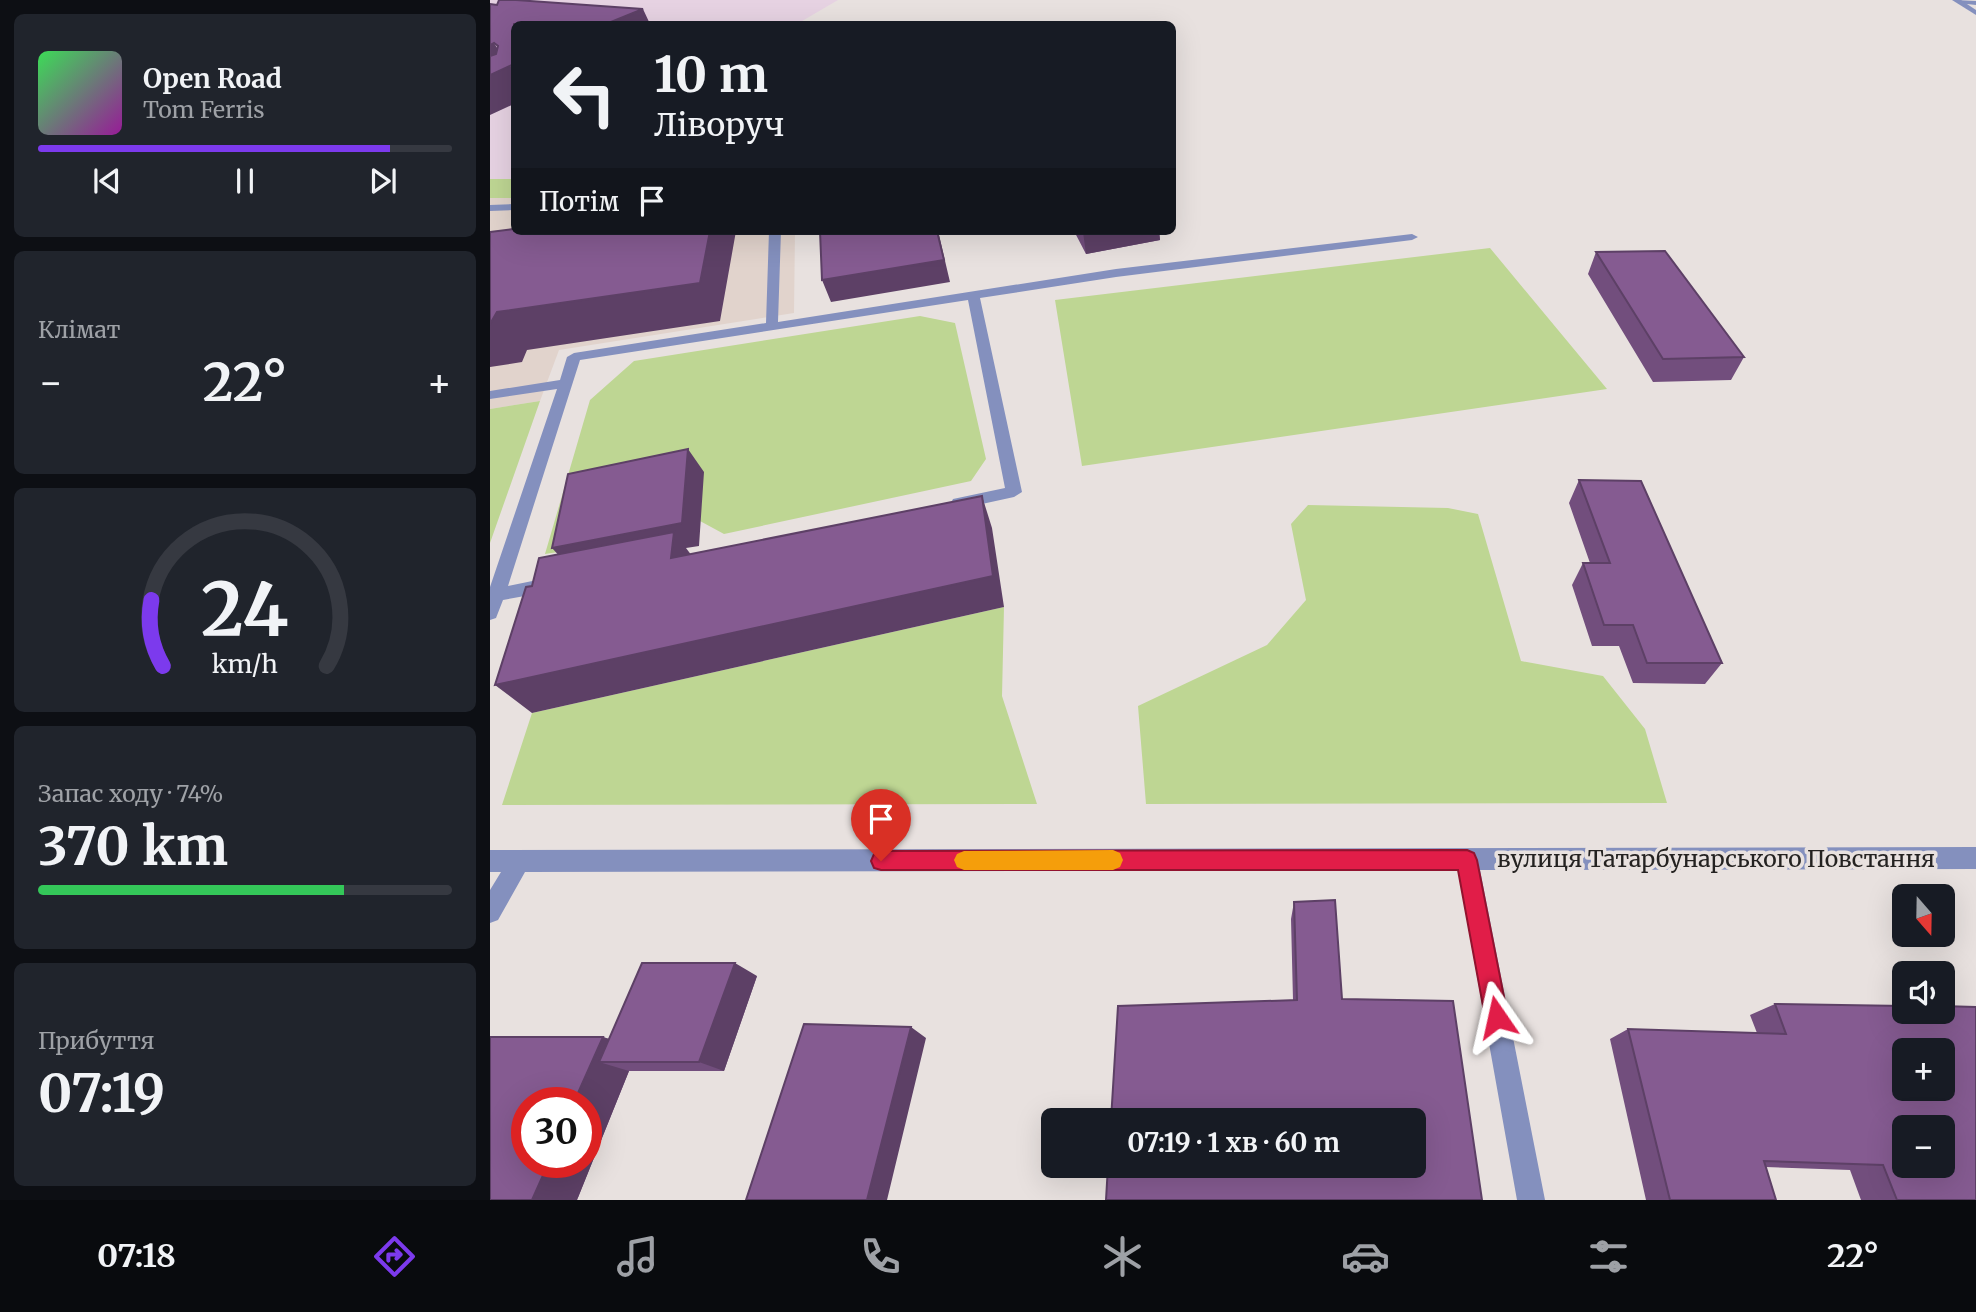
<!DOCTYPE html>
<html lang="uk">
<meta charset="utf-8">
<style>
body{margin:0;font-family:Merriweather,serif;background:#20242c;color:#f1f3f6;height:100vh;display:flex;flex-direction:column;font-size:26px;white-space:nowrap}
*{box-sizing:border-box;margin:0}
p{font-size:23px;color:#9ea1a6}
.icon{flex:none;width:38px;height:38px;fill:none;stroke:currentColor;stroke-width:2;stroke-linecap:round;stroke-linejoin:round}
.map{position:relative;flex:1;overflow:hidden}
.panel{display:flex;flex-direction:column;gap:14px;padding:14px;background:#0d0f14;width:490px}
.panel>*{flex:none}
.hud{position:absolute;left:21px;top:21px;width:665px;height:214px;border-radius:10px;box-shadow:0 7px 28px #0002;background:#171b24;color:#f1f3f6;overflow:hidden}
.needle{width:46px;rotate:160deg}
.fabs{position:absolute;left:1402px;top:884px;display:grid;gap:14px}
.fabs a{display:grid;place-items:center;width:63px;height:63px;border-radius:10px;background:#171b24;box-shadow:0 7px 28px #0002;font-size:35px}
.speed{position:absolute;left:21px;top:1087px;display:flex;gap:14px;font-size:35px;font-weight:700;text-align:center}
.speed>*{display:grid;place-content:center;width:91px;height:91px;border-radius:50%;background:#171b24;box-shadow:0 7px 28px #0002;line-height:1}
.speed .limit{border:10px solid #d22;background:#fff;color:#111}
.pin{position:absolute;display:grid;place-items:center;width:60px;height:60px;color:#fff;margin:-72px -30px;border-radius:50% 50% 50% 0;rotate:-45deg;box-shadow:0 0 7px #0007}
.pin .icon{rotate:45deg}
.me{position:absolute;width:77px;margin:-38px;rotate:349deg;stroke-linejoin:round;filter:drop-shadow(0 0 5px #0008)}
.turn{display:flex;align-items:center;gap:24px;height:147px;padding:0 28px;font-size:32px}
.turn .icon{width:91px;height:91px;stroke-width:2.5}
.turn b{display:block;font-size:49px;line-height:60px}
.then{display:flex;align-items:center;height:66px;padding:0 28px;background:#0003;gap:14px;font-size:26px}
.big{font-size:52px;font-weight:700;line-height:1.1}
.panel .card{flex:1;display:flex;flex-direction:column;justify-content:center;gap:10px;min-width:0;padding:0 24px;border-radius:10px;background:#20242c}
.panel .dial{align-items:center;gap:0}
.dial svg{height:182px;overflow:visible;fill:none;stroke:#363941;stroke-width:7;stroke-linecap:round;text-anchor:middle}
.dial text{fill:#f1f3f6;stroke:none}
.song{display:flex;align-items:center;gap:21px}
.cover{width:84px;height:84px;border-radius:10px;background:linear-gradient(135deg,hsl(130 70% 55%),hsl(300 70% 35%))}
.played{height:7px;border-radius:4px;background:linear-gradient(90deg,#7c3aed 85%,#363941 85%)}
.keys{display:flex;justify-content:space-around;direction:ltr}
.heat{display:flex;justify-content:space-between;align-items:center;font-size:38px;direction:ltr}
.charge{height:10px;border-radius:5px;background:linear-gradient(90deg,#34c759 74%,#363941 0)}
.trip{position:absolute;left:551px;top:1108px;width:385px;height:70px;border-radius:10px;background:#171b24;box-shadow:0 7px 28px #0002;font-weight:700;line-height:70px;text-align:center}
.tab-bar{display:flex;height:112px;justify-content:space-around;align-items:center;background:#090b0e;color:#9ea1a6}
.tab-bar .icon{width:49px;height:49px}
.tab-bar .active{color:#7c3aed}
.tab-bar b{font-size:32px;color:#f1f3f6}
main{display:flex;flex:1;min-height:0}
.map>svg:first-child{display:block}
</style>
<main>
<section class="panel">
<div class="card">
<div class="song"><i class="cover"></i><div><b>Open Road</b><p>Tom Ferris</p></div></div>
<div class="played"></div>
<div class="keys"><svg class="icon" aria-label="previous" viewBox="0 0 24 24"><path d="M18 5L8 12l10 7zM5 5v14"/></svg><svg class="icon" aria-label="pause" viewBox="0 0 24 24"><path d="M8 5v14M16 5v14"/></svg><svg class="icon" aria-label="next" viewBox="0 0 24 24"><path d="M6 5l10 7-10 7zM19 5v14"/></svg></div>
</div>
<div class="card"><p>Клімат</p>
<div class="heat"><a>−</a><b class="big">22°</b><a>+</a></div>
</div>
<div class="card dial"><svg viewBox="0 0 100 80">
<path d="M14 69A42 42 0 1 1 86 69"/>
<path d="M14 69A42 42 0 0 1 9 40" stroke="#7c3aed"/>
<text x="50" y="56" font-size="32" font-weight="700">24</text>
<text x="50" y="72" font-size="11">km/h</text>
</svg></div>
<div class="card"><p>Запас ходу · 74%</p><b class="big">370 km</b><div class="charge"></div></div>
<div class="card"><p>Прибуття</p><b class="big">07:19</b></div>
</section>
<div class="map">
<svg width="1486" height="1200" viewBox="0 0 1486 1200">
<rect width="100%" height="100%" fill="#e8e1df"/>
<path fill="#e6d2e2" d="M0,0H348L307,24H24V179H0Z"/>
<path fill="#e1d3cc" d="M0,179H24V231H305L304,313L69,350L50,401L0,409Z"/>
<path fill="#bed693" d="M0,179H24V198H0Z
M1000,248L1117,389L592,466L565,300Z
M430,316L465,323L496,459L481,481L234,534L210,521L213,472L87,549L55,554L100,400L144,361Z
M50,401L0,543V409Z
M818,505L958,508L988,514L1031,661L1113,676L1155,729L1177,803L656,804L648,706L777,645L816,600L801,524Z
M514,607L512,696L547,804L12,805L42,713Z"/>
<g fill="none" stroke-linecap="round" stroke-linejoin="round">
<path fill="#8490be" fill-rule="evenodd" d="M1465,0L1486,1V5L1468,3Z
M24,204V210L0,211V205Z
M279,231H291L288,322L626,269L922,234L928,237L922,240L626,277L490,298L532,492L524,497L469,509L463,507L461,503L463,499L515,488L478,300L90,360L18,586L57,578L66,585L57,592L13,600L6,618L0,620V587L67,389L0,399V391L70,380L77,357L84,353L276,323Z"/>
<path fill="#8490be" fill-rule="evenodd" d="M1486,847V869L990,870L1055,1200H1027L968,870L35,872L8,920L0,923V890L11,872H0V850Z"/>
<path fill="#8490be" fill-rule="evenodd" d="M1462,0H1471L1486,10V15Z"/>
</g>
<path fill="#724e7d" d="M584,231H669L670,240L596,254Z
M1106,252L1254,357L1241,380L1163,382L1098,274Z
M1089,480L1232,663L1215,684L1143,683L1129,646H1102L1082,585L1093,563H1100L1079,503Z
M804,902L852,999L803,1000L801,919Z
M267,976L234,1071H139L87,1200L113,1037L119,1039Z
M1285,1004L1486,1200H1371L1360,1170L1276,1167L1286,1200H1156L1120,1039L1138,1029L1267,1033L1260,1015Z"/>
<path fill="#5d4066" d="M153,9L160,24H116Z
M4,43L19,67L24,64V104L0,115V45Z
M220,231H246L230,321L37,350L32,362L0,367V324L7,312Z
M447,231H448L460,282L341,302L332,280Z
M599,231H669L670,240L596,254L593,232Z
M198,449L214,472L209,546L196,548L208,564L83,571L62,548Z
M492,496L502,528L514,607L42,713L5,685Z
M245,963L267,976L234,1071L209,1062Z
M421,1027L436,1038L397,1200H377Z
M113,1037L148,1049L109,1062L139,1071L87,1200H42L59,1162H96V1102H84Z"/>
<path fill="#855b91" stroke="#5d4066" stroke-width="2" fill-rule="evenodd" d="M9,0H26L153,9L116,24H24V64L0,75V56L6,54L8,46L4,43L0,45V4L7,5Z
M24,229V231H220L210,283L7,312L0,324V232Z
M330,231H447L454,260L332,280Z
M1175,251L1254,357L1173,359L1106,252Z
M198,449L192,523L62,548L78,474Z
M1089,480L1151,481L1232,663H1157L1143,625H1114L1093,563H1120Z
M492,496L503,576L5,685L36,587L42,586L49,558L184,532L181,558Z
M845,900L852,999L963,1001L992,1200H616L618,1166H924V1120H621L628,1006L807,1000L804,902Z
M152,963H245L209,1062H109Z
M1285,1004L1414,1006V1012H1452V1006L1486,1007V1200H1407L1393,1165L1274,1161L1286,1200H1180L1138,1029L1296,1034ZM1414,1050H1452V1088H1414ZM1414,1127H1452V1166H1414Z
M314,1024L421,1027L377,1200H256Z
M0,1037H113L84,1102H37V1162H59L42,1200H0Z"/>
<path fill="#e11d48" stroke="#92132f" stroke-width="2" d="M977,850L984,853L987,860L1018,1017L1015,1025L1007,1028L999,1025L995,1017L968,870H391L384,868L381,861L384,854L391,851Z"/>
<path fill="#f59e0b" d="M623,850L630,853L633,860L630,867L623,870H474L467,867L464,860L467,854L474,851Z"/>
<g text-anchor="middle" stroke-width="7" stroke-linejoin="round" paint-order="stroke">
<g font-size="23" fill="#242221" stroke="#e8e1df">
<text x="1226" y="867">вулиця Татарбунарського Повстання</text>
</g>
</g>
</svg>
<div class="fabs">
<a><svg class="needle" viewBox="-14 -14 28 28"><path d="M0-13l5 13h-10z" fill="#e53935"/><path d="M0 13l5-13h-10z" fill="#9ea1a6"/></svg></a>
<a><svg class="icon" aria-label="sound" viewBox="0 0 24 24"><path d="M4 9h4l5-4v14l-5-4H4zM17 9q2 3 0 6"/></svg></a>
<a>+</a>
<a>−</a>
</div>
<div class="speed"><div class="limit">30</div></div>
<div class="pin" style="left:391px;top:861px;background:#d93025"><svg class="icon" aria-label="arrive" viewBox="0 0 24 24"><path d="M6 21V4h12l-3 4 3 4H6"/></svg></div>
<svg class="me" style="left:1007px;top:1017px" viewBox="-20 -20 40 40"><path d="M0-17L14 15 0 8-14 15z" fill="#e11d48" stroke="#fff" stroke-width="4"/></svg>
<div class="trip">07:19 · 1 хв · 60 m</div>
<div class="hud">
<div class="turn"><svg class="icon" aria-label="left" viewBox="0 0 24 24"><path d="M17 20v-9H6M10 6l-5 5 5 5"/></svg><div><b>10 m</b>Ліворуч</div></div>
<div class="then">Потім<svg class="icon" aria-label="arrive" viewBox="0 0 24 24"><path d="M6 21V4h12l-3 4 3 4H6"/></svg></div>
</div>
</div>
</main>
<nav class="tab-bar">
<b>07:18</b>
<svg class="icon active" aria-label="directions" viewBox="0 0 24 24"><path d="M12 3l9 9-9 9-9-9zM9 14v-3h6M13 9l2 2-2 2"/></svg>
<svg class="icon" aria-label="music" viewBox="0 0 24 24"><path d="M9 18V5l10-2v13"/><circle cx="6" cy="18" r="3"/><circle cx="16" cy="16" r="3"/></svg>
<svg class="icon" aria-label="phone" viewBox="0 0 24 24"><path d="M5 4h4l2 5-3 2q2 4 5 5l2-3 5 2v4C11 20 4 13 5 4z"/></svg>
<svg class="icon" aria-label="climate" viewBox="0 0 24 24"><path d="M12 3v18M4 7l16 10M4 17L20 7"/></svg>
<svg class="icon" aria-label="car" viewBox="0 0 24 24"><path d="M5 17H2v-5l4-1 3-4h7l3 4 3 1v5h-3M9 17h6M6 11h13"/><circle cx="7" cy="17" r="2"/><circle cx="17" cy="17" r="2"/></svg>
<svg class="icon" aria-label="filters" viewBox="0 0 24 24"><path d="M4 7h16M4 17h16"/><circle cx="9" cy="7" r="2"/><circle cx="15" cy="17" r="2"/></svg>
<b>22°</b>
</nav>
